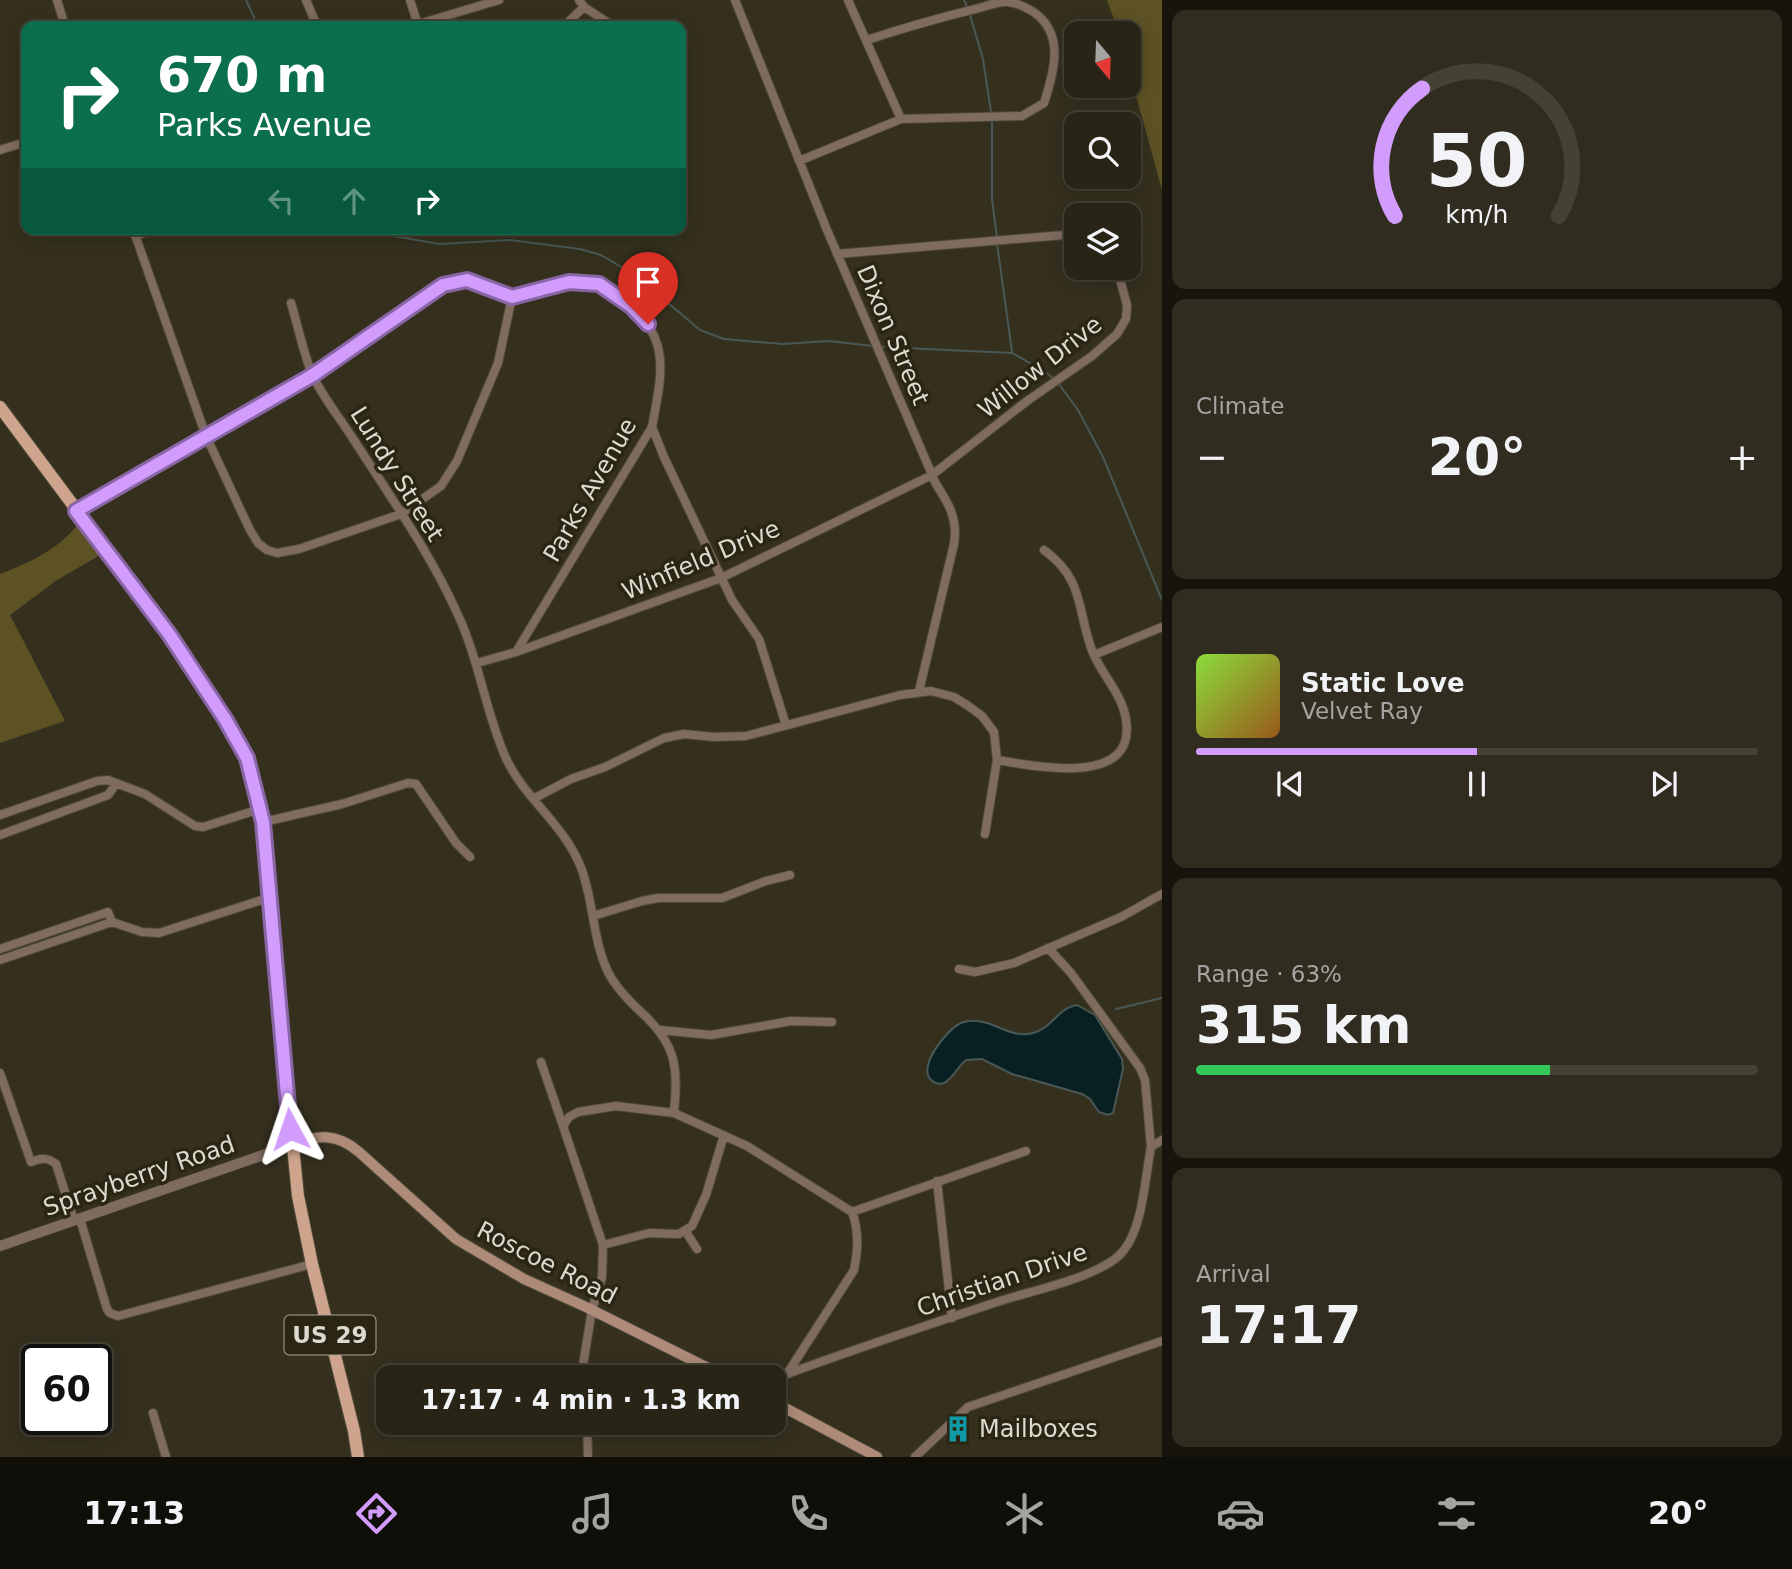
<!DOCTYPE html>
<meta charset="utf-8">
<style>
body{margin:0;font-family:"DejaVu Sans",sans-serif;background:#302c1f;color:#f1f3f6;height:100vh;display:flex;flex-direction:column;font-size:26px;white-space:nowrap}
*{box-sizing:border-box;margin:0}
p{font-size:23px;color:#a5a4a1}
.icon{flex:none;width:38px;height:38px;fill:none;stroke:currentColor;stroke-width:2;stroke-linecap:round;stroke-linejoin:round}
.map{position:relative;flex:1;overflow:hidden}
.drawer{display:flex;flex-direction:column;gap:10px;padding:10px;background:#16140c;width:630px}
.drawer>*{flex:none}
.hud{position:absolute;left:21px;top:21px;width:665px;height:214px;border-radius:14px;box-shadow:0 4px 18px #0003,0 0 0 2px #444135;background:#0b6e4f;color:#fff;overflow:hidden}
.needle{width:46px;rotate:161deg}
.fabs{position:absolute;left:1064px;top:21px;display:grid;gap:14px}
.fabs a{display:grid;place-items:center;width:77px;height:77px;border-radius:14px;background:#282416;box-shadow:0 4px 18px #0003,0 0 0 2px #444135;font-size:35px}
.speed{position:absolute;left:21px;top:1344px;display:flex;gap:14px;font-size:35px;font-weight:700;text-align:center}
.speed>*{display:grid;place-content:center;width:91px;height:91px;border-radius:50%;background:#282416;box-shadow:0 4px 18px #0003,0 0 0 2px #444135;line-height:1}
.speed .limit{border:4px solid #111;border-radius:10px;background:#fff;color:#111}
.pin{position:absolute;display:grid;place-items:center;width:60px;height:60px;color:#fff;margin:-72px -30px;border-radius:50% 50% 50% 0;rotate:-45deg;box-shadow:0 0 7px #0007}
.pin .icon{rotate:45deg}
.me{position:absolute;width:77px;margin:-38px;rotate:355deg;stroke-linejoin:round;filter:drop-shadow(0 0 5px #0008)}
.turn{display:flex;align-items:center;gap:24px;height:147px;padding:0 21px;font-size:32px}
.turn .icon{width:91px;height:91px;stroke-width:2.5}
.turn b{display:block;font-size:49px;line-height:60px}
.lanes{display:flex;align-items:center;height:66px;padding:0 21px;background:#0003;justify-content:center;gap:35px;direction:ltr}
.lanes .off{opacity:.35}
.big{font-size:52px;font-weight:800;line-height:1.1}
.drawer .widget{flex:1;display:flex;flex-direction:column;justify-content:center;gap:10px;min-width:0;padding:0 24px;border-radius:14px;background:#302c1f}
.drawer .dial{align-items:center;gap:0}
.dial svg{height:182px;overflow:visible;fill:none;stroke:#444135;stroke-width:7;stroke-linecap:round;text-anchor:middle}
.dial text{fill:#f1f3f6;stroke:none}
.song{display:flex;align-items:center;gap:21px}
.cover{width:84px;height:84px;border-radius:10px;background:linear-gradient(135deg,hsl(90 70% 55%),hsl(30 70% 35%))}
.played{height:7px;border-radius:4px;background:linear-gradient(90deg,#d29cfd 50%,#444135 50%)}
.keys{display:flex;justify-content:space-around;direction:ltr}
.heat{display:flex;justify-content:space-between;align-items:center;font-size:38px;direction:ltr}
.charge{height:10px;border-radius:5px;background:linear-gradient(90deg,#34c759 63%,#444135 0)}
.trip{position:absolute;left:376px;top:1365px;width:410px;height:70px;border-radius:14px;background:#282416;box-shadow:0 4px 18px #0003,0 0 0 2px #444135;font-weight:800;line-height:70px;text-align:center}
.tab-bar{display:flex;height:112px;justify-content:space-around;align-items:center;background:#100e09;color:#a5a4a1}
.tab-bar .icon{width:49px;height:49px}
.tab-bar .on{color:#d29cfd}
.tab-bar b{font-size:32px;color:#f1f3f6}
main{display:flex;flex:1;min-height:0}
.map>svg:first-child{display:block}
</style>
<main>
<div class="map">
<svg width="1162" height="1457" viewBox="0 0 1162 1457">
<rect width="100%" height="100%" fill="#35301e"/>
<path fill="#5d5224" d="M1107,0H1162V190L1129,70V33H1119Z
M78,524L102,554L57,580L10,615L65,721L0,743V574C29,563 59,549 78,524Z"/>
<path fill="#092022" stroke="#495856" stroke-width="2" d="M1077,1005L1095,1015L1122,1059L1123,1069L1113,1113L1108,1115L1099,1112L1090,1099L1082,1094L1012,1074L982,1059L966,1060C958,1066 953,1079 944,1083C941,1084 937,1084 934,1082C913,1071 947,1029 961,1023C988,1013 1007,1040 1033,1033C1051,1029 1059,1007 1077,1005Z"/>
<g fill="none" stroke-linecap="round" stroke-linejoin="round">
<path stroke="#495856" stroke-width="2" d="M246,0L258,26
M964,0L967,7
M969,12L983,59L991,112
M992,121V199L997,238
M385,229L394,236L439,244L510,240L580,249L601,255L635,275L700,330L724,339L783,344L829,341L873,346
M997,243L1012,352
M882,347L1012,353L1044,371L1054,379
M1058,383L1078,410L1103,457L1162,600
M1116,1009L1162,998"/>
<g stroke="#504b3a" stroke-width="10">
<path id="minor" d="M57,0L65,26
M306,0L317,26
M410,0L418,25
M579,0L584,7L613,26
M735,0L827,230L936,484C949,504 958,519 954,544L919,691
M848,0L901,119
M412,26L499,0
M564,26L584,7
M0,150L26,142
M799,161L901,119L1022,116L1044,103C1054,72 1066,33 1032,11C1025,7 1014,2 1007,2C997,1 985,7 975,9C939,18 903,28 867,40
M133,229L206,436L250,530L258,543L267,550L277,553L299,549L401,514L441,486L457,461L498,363L512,297
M135,236L155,229
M837,254L1076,234
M291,303C298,326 303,352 312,374C322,396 339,417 352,437C389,495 430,552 458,615C479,660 485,710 505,756C522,796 562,822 580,865C594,899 592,939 608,972C616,988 629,1001 642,1013C677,1045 678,1067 674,1113
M652,427L664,457L732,600L759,639L786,725
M76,511L313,375L443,285C451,283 461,280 469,281C483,283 503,297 515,296C534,295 552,283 572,282C598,281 600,285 620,299C673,334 662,373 652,427L516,652
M1094,655L1162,627
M477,663L516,652L721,578L932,475L1027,401L1092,356L1117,334L1126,319L1127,305L1117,268
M997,760C1034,766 1137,788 1126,720C1123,695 1102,675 1093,653C1076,610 1086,581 1044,550
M535,798L571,779L605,767L664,738L684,734L714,737L746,736L900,695L931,691L954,697L967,705L982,716L994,732L997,760L985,834
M0,815L97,781L108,780L145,794L195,826L203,827L260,809
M263,822L342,804L408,783L416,784L456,843L470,857
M0,835L108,795L116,784
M593,916L642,901L658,898H722L766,881L790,875
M112,922L142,932L159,933L268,898
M1048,948L1071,973L1140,1068L1145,1080L1151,1147
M0,949L108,912L112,922L0,960
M959,969L975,972L1014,963L1121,917L1162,894
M660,1030L711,1035L791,1021L832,1022
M541,1062L563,1126
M0,1073L31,1162C42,1158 47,1157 56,1164L74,1221
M937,1181L952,1318
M852,1212L1026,1151
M80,1219L107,1309L110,1313L118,1316L312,1264
M686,1232L697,1249
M603,1245L649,1233L679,1234L692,1226L706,1195L724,1135
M581,1377L592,1310L602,1277L603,1245L563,1126L569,1117L578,1112L616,1106L674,1113L747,1146L852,1212C859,1230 858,1251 854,1270L787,1374
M774,1379C847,1351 922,1327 997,1302C1029,1291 1104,1277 1124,1250C1143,1226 1145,1178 1151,1147L1162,1140
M153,1413L166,1457
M587,1423L588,1457
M915,1457L968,1407L1162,1341"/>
</g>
<g stroke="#504b3a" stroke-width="11">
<path id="tertiary" d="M0,1246L292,1145"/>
</g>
<g stroke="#504b3a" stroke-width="12">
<path id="secondary" d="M292,1145C317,1134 337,1133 359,1152L456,1239L524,1279L586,1307L726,1377
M774,1402L877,1457"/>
</g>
<g stroke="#504b3a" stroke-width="14">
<path id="primary" d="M0,407L169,634L225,719L247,758L263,822L268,898L298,1196L312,1264L354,1431L358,1457"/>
</g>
<use href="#minor" stroke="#806b5f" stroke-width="8"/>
<use href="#tertiary" stroke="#806b5f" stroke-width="10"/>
<use href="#secondary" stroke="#ad8b78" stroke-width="10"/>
<use href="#primary" stroke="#cfa48c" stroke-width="12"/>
</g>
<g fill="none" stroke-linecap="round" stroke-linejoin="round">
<g stroke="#8865a4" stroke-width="18">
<path id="route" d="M290,1129L263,822L247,758L225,719L169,634L76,511L313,375L443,285L467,280L512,297L569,282L599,284L631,306L648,324"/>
</g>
<use href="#route" stroke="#d29cfd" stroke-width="12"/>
</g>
<defs>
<g id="building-bare" transform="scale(2.1)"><path d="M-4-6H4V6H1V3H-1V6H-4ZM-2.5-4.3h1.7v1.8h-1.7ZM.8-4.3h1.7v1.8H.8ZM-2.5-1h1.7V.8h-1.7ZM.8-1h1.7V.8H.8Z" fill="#0f9aa8" stroke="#2b2614" stroke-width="2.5" paint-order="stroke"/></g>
</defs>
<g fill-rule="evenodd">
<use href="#building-bare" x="958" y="1429"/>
</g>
<g text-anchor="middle" stroke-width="7" stroke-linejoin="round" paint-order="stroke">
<rect fill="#2b2614" stroke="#a8a497" stroke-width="2" x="284.5" y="1315.5" width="91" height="39" rx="5"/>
<g font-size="23" font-weight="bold" fill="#dddacf">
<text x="330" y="1343">US 29</text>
</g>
<g font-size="24" fill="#dddacf" stroke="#2b2614">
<text transform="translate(893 335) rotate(67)" y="8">Dixon Street</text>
<text transform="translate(1040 367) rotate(-38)" y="8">Willow Drive</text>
<text transform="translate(397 474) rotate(58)" y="8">Lundy Street</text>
<text transform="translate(590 490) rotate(-60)" y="8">Parks Avenue</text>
<text transform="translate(701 560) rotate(-23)" y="8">Winfield Drive</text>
<text transform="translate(139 1176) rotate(-19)" y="8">Sprayberry Road</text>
<text transform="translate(547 1263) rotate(27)" y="8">Roscoe Road</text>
<text transform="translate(1002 1280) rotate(-19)" y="8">Christian Drive</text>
</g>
<g font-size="24" fill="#dddacf" stroke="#2b2614" text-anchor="start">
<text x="979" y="1437">Mailboxes</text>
</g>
</g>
</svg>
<div class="fabs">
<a><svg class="needle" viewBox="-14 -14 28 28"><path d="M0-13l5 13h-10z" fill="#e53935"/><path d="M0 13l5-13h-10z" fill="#a5a4a1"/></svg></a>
<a><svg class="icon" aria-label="search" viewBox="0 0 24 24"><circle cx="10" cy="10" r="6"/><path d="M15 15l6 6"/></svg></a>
<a><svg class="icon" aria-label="layers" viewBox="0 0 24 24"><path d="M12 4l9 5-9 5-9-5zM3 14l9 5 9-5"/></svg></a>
</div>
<div class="speed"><div class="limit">60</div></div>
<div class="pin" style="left:648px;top:324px;background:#d93025"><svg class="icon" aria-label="arrive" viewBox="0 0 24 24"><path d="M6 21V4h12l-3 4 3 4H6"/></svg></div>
<svg class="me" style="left:290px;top:1129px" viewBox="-20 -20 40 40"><path d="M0-17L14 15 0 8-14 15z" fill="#d29cfd" stroke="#fff" stroke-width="4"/></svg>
<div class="trip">17:17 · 4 min · 1.3 km</div>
<div class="hud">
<div class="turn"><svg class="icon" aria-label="right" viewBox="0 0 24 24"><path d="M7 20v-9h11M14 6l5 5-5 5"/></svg><div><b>670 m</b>Parks Avenue</div></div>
<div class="lanes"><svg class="icon off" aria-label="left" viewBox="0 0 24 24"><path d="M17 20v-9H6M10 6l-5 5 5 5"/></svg><svg class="icon off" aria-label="ahead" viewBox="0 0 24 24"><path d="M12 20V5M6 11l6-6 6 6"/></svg><svg class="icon" aria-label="right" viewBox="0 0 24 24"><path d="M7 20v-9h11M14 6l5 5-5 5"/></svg></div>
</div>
</div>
<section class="drawer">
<div class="widget dial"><svg viewBox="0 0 100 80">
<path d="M14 69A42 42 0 1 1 86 69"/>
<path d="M14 69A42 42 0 0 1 26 13" stroke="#d29cfd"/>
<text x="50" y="56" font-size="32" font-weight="700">50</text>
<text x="50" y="72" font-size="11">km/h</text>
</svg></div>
<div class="widget"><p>Climate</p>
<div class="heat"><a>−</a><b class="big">20°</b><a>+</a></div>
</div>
<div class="widget">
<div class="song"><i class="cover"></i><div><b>Static Love</b><p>Velvet Ray</p></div></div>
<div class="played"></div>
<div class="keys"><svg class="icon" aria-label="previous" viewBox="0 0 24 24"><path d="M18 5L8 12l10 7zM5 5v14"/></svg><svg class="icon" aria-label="pause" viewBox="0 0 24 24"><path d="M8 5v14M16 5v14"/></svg><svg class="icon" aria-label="next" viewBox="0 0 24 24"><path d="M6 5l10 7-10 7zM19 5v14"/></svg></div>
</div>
<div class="widget"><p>Range · 63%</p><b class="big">315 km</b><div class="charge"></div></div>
<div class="widget"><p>Arrival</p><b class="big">17:17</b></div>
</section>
</main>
<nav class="tab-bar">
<b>17:13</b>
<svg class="icon on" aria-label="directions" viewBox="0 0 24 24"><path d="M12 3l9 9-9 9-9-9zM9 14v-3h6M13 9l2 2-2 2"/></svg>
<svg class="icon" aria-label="music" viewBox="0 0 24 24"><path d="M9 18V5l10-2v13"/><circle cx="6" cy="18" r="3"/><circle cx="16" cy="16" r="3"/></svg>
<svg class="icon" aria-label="phone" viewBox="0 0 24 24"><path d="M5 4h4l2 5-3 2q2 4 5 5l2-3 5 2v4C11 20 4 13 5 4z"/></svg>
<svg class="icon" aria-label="climate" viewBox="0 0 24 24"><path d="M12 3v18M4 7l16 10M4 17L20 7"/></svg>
<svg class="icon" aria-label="car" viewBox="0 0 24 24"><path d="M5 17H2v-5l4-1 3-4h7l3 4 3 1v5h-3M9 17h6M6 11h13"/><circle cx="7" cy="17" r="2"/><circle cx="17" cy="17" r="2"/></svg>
<svg class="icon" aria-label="filters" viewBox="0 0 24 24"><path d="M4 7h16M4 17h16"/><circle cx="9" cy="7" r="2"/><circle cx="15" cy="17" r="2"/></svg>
<b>20°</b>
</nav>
